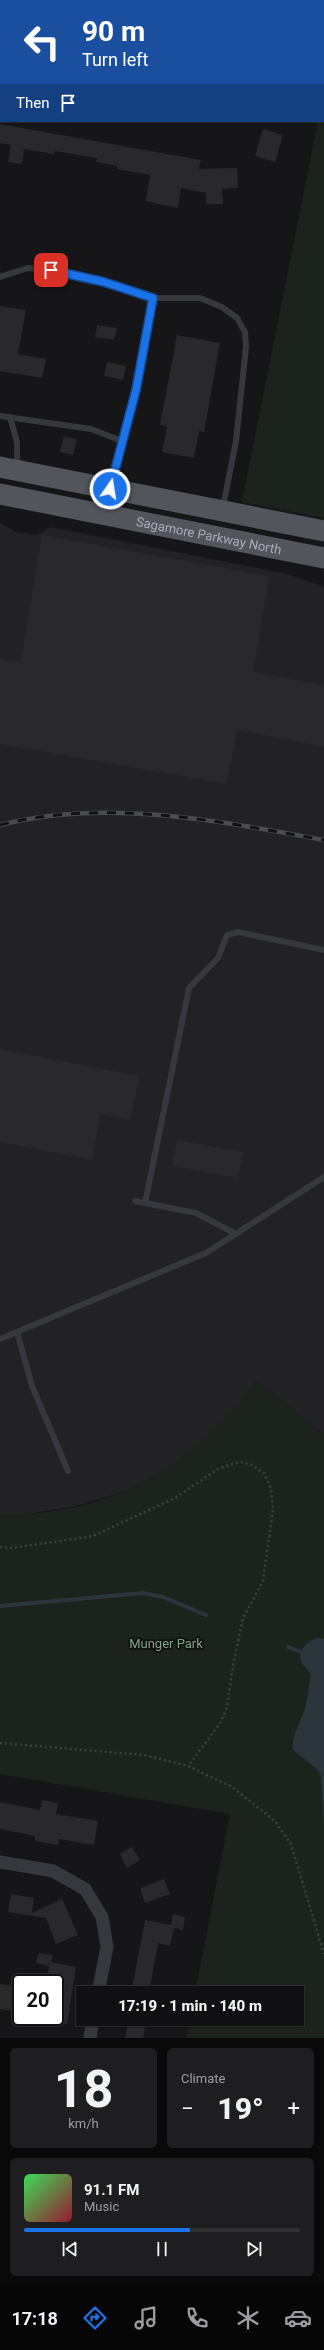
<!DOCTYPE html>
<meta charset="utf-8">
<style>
body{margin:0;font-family:Roboto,sans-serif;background:#1e1e20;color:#f1f3f6;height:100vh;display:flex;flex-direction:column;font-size:15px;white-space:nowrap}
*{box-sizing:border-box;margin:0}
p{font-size:13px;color:#9c9d9f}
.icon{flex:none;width:22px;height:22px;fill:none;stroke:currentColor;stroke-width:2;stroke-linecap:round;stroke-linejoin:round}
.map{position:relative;height:2038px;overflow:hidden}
.sheet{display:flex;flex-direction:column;gap:10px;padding:10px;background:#09090a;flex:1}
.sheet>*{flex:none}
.top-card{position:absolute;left:0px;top:0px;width:324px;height:122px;box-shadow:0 1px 3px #0004,0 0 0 1px #303032;background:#1a4fa0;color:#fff;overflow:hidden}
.speed{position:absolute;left:12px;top:1974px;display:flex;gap:8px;font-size:20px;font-weight:700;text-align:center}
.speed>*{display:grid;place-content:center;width:52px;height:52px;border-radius:50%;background:#101012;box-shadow:0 1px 3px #0004,0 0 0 1px #303032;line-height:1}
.speed .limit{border:2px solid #111;border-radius:6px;background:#fff;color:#111}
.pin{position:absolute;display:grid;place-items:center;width:34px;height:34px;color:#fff;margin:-17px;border-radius:8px;box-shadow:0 2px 6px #0006}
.me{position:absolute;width:44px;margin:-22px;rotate:13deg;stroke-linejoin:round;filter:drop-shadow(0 0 3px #0008)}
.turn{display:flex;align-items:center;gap:14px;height:84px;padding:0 16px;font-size:18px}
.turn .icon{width:52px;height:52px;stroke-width:2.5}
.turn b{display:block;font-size:28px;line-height:34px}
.then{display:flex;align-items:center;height:38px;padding:0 16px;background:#0003;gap:8px;font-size:15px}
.big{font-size:30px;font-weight:800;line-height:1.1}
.sheet .card{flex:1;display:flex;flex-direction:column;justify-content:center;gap:6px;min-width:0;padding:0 14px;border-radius:6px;background:#1e1e20}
.sheet .dial{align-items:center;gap:0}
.dial b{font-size:52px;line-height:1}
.song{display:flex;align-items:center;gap:12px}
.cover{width:48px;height:48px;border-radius:6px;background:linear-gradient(135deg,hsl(130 70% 55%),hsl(350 70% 35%))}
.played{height:4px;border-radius:2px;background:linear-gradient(90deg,#1a73e8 60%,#303032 60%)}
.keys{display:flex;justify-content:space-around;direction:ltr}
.heat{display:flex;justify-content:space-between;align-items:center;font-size:22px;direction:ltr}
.sheet .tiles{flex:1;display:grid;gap:10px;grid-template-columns:1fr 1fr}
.card:last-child{grid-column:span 2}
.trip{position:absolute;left:76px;top:1986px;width:228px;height:40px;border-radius:0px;background:#101012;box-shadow:0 1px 3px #0004,0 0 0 1px #303032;font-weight:800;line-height:40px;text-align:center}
.dock{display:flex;height:64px;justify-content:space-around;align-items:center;background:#060607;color:#9c9d9f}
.dock .icon{width:28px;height:28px}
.dock .active{color:#1a73e8}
.dock b{font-size:18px;color:#f1f3f6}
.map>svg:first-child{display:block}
</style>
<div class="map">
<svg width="324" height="2038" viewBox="0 0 324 2038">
<rect width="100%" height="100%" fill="#161618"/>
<path fill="#222225" d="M0,522L15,532L37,535L50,527L288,574L324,587V1435L257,1380L231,1413L208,1436L173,1465L126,1491L73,1507L19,1515L0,1514Z"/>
<path fill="#1c231d" d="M323,109H324V518L242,502L318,121H323Z
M257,1380L324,1435V2038H186L190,2019H297V1993H195L230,1814L0,1774V1514C112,1518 191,1465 257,1380Z"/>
<path fill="#2c353c" d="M318,1638L324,1639V1823L321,1776L318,1770L293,1750C290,1737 303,1719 306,1705C308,1695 309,1684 311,1674L301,1662C297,1651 308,1640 318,1638Z"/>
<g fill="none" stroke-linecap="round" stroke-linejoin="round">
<path stroke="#2c353c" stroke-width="4" d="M0,1606L143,1593L163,1597L206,1615
M288,1647L301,1652"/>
</g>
<path fill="#29292c" d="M0,124L201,160L199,169L237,168L238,188L222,189L223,204H206V193L181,188L178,208L159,204L146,201L150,175L117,169V166L96,162L97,158L55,151L54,154L24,149L22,164L8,162L11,145L0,143Z
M263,129L283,135L275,162L255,156Z
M0,306L26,310L18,354L46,359L42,378L0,371Z
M97,325L117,328L114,340L95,337Z
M177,335L220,343L204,432L199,431L194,458L162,452L167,426L160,425Z
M107,362L126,366L123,380L104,376Z
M64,436L77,439L73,455L60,452Z
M42,535L269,576L253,672L324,685V747L237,730L227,784L0,744V659L21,662Z
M0,1049L139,1076L131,1120L100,1114L92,1160L0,1142Z
M177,1140L243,1152L238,1178L172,1166Z
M42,1800L58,1803L56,1814L98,1821L94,1845L59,1839L58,1845L35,1841V1836L0,1829V1802L40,1810Z
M132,1847L140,1860L127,1868L120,1854Z
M164,1879L170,1894L145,1903L140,1888Z
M11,1894L34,1898L32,1913L62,1899L78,1935L56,1944L46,1918L8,1912Z
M173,1914L185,1917L183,1930L174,1928L170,1946L158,1943L149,1993H131L145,1920L171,1925Z
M39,1953L53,1955L51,1962L76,1967L67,2024L55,2022V1982L47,1981L49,1966L36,1963Z
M0,1984L21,1987L19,2012L0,2009Z
M129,2019L146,2022L143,2038H125Z"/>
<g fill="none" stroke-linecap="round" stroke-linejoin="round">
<path stroke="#3d3f44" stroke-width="2.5" stroke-dasharray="2 3" stroke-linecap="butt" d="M0,1547L12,1548L93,1536L175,1498L218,1469L232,1464L242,1462L252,1465L264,1473L271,1488L273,1509L263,1581L243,1618L233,1665L227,1707L221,1722L188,1766
M0,1743L144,1755L188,1766L232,1787L275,1821L291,1844L324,1954"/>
<path stroke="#37383d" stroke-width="6" d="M0,277L28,268L51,270L103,282L153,298H200L222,307L237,318L245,332L246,347L236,441L223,507
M0,416L91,429L122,441
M10,417L17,442V466
M111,485L136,390L153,298
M135,1201L196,1213L236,1234
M145,1203L189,988L218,958L227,935L238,932L324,950
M17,1332L32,1386L68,1471
M0,1339L206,1253L324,1177"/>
<path stroke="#37383d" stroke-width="13" d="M52,1V0
M323,37H324
M0,87H1
M0,1862L53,1871L85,1889L102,1917L107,1947L98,1993
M90,2038L93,2019"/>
<g stroke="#53555c" stroke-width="21">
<path d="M0,467L324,531"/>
<path id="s1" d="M0,494L324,558"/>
</g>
<g stroke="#4a4c52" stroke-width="4.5">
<path id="rail" d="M0,825C107,798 218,821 324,840"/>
</g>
<use href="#rail" stroke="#111113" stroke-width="3" stroke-dasharray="9" stroke-linecap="butt"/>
</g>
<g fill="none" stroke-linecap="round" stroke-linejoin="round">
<g stroke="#114b97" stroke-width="10">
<path id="route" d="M51,270L104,282L153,298L136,390L110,489"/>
</g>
<use href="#route" stroke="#1a73e8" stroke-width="7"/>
</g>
<g text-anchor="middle" stroke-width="4" stroke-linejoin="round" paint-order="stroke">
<g font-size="13" fill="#a8adb8" stroke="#111113">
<text dy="5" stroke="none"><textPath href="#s1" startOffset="213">Sagamore Parkway North</textPath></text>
</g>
<g font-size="13" fill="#7fa381" stroke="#111113">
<text x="166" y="1648">Munger Park</text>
</g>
</g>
</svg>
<div class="speed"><div class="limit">20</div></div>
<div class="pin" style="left:51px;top:270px;background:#d93025"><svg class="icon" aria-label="arrive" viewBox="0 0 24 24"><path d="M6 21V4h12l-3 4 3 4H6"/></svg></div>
<svg class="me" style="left:110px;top:489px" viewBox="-20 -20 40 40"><circle r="17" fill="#1a73e8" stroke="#fff" stroke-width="3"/><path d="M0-11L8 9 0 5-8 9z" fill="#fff"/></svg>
<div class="trip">17:19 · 1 min · 140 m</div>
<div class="top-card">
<div class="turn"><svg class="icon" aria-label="left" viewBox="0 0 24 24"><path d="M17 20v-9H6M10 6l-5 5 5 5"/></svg><div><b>90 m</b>Turn left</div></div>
<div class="then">Then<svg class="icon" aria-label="arrive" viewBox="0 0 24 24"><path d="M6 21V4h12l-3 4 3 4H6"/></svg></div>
</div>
</div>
<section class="sheet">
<div class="tiles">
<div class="card dial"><b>18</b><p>km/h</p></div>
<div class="card"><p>Climate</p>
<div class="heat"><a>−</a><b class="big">19°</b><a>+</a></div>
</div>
<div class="card">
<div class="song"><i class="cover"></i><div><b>91.1 FM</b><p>Music</p></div></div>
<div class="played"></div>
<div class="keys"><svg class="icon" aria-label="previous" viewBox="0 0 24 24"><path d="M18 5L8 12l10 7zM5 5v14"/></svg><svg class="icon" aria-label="pause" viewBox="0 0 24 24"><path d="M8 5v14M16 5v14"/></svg><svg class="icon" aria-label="next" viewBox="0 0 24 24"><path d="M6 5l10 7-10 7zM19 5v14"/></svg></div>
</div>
</div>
</section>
<nav class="dock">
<b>17:18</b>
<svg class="icon active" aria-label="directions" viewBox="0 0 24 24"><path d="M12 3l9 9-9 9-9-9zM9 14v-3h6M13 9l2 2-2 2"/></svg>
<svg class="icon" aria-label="music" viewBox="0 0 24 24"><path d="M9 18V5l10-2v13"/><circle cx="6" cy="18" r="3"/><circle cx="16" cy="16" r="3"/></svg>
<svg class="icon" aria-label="phone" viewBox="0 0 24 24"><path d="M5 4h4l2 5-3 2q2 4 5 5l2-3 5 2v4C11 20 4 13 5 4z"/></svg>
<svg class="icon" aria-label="climate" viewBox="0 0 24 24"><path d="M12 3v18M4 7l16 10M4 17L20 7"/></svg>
<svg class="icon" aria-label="car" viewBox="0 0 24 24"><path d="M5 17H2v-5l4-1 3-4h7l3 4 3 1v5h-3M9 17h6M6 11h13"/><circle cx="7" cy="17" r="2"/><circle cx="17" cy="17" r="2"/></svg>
</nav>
